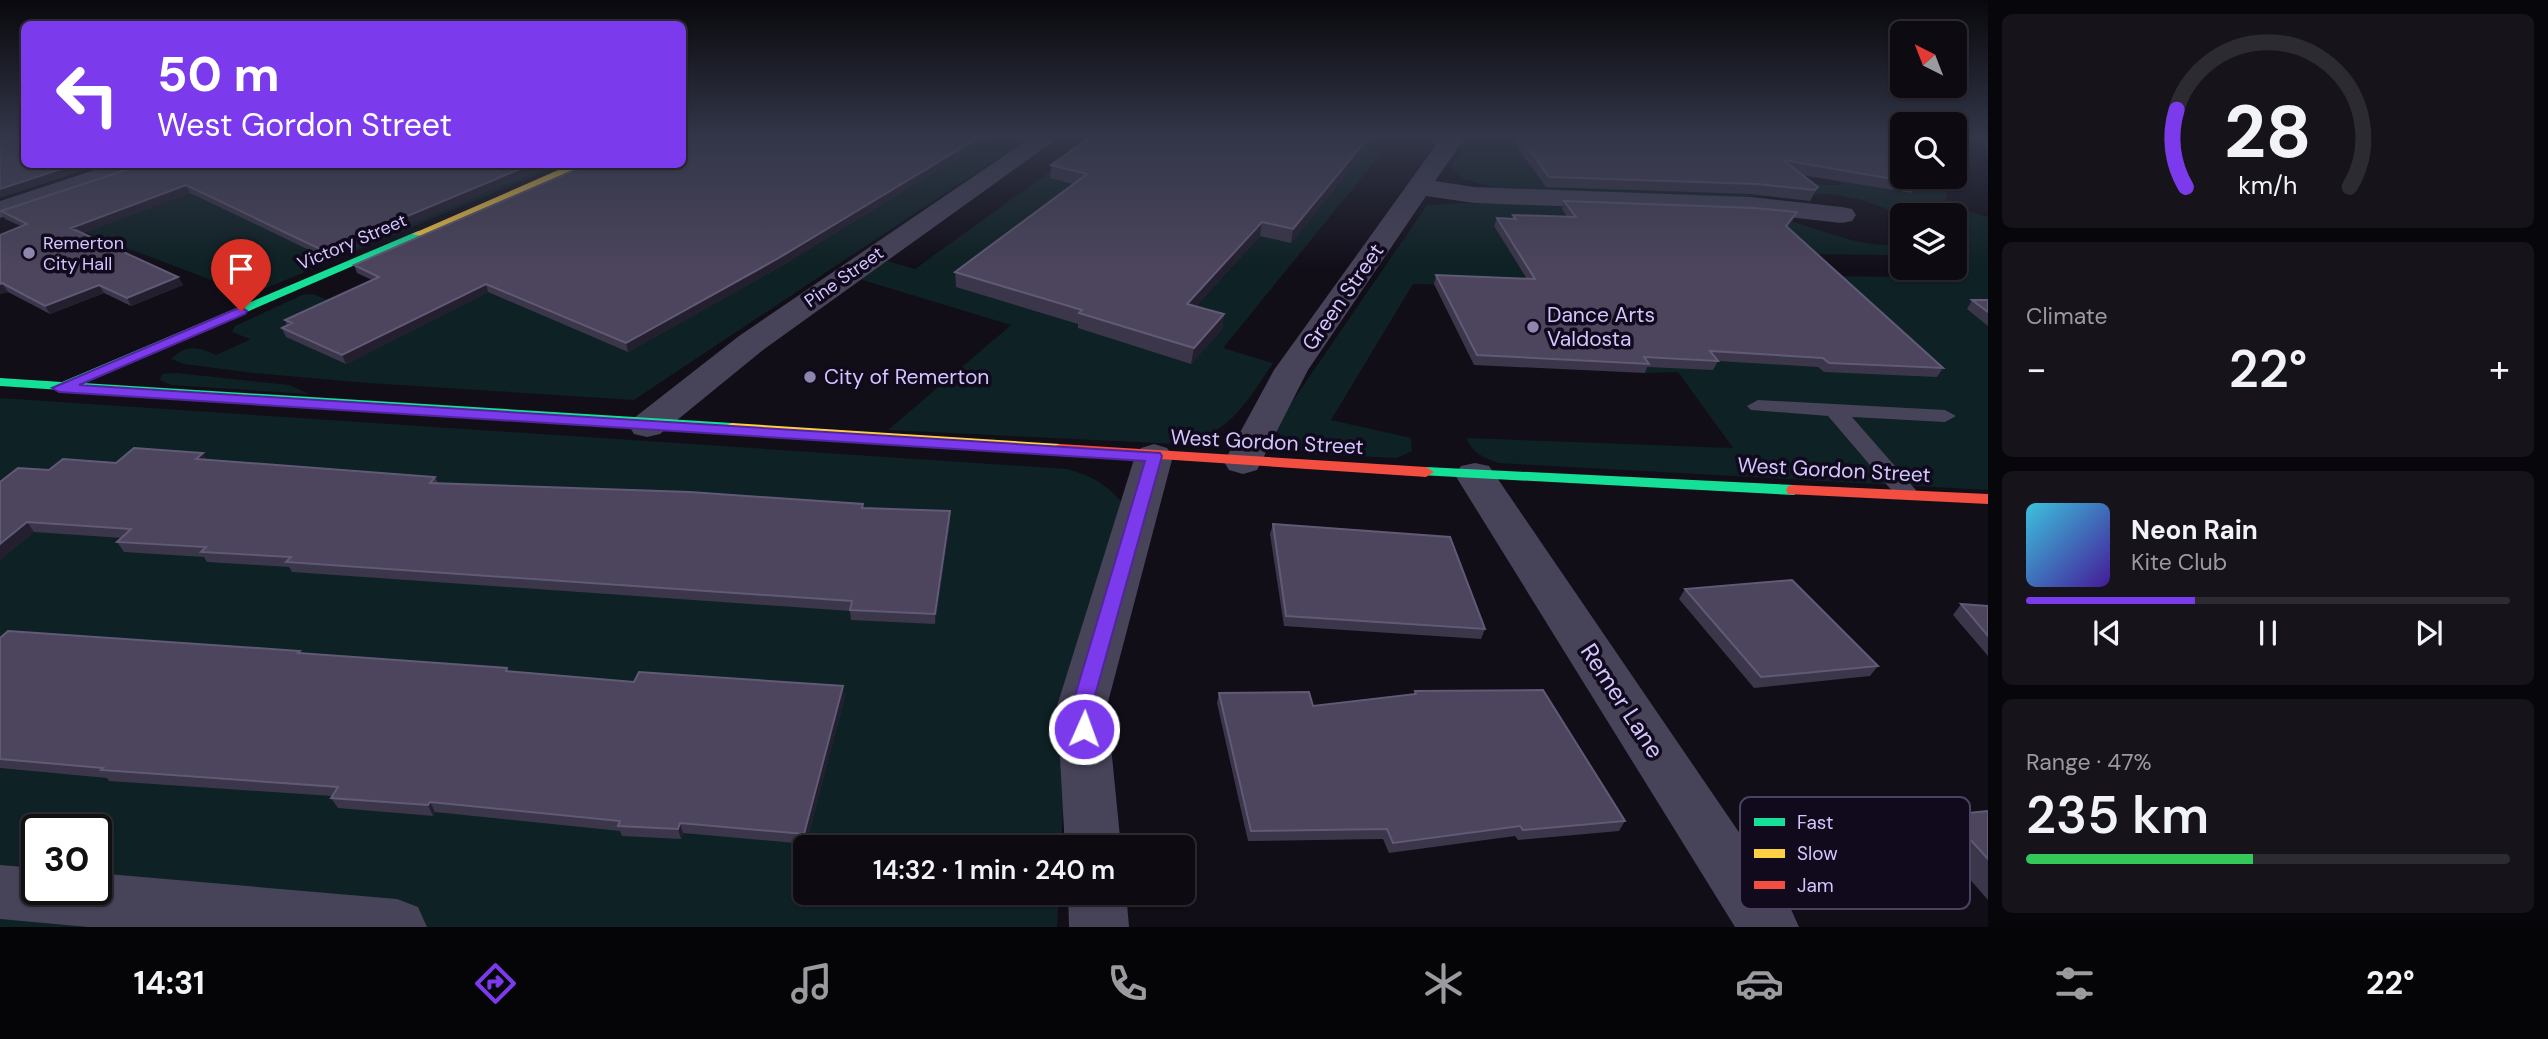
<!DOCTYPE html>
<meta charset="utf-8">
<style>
body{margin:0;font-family:"DM Sans",sans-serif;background:#16131b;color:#f1f3f6;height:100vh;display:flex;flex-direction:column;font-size:26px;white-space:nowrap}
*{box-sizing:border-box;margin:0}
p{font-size:23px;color:#9a9a9f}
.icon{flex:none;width:38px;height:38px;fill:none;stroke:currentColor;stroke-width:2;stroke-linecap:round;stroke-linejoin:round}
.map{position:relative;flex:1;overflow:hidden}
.panel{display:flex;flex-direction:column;gap:14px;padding:14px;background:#07060a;width:560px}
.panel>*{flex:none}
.guide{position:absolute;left:21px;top:21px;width:665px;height:147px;border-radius:10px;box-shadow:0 2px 5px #0004,0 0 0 2px #2d2b32;background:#7c3aed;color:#fff;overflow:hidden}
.needle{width:46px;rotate:318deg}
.controls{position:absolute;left:1890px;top:21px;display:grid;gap:14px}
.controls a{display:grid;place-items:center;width:77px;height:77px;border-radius:10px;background:#0d0a12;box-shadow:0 2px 5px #0004,0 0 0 2px #2d2b32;font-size:35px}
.speed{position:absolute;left:21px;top:814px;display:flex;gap:14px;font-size:35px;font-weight:700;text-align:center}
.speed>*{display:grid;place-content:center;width:91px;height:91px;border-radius:50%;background:#0d0a12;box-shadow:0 2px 5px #0004,0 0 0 2px #2d2b32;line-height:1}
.speed .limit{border:4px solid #111;border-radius:10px;background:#fff;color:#111}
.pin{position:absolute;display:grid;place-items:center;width:60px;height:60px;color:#fff;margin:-72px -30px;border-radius:50% 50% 50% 0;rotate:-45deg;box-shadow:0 0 7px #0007}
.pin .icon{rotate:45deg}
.me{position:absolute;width:77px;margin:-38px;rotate:2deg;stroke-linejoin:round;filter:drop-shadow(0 0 5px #0008)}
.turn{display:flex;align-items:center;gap:24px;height:147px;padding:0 21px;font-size:32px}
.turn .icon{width:91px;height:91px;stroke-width:2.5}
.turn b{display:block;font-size:49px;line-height:60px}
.big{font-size:52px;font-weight:600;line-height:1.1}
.panel .widget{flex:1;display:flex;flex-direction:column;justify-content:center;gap:10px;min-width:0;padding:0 24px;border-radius:10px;background:#16131b}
.panel .dial{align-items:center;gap:0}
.dial svg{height:182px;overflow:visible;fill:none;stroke:#2d2b32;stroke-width:7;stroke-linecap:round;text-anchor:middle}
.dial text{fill:#f1f3f6;stroke:none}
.song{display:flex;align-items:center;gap:21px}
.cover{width:84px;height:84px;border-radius:10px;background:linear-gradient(135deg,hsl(190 70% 55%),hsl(260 70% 35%))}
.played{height:7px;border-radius:4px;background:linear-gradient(90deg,#7c3aed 35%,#2d2b32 35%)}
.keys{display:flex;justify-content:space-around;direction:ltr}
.heat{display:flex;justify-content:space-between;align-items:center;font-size:38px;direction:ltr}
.charge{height:10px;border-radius:5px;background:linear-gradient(90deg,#34c759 47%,#2d2b32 0)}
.trip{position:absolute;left:793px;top:835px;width:402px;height:70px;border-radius:10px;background:#0d0a12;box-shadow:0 2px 5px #0004,0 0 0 2px #2d2b32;font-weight:600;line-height:70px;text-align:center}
.tabs{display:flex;height:112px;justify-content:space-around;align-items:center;background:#050407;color:#9a9a9f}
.tabs .icon{width:49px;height:49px}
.tabs .active{color:#7c3aed}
.tabs b{font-size:32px;color:#f1f3f6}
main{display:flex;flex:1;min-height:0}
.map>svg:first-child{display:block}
</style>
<main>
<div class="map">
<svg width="1988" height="927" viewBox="0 0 1988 927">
<rect width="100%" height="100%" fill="#110e18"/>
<path fill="#0e2124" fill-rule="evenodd" d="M683,138H1028L634,400L368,383L253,373L184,364L171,359C186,344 198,347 216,355L247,341L250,339L232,332L235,326L302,295L313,294L335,303L682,164Z
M1096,138H1394L1223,348L1273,363C1247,402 1227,438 1177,444L888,430L1011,325L859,279L887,261L915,269Z
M1470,138H1680L1902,145V163L1852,155L1854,179L1872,183L1874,187L1910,193L1907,177H1948L1946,205L1988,217V490L1498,463C1485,458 1471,453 1467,438L1733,448L1678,372L1645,373L1581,289L1413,284L1331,420L1411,438L1412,451L1397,458L1309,454L1290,446L1277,432L1281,418L1427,205L1465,203C1561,206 1657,205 1752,213C1800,217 1856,252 1902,244V265L1889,255L1798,254L1805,261H1796L1813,276L1917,277L1906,268H1955V215H1903L1862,200L1832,194L1741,197L1497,188L1464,179L1451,167ZM1517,146L1563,148L1589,180L1537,175ZM1576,146L1618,147L1646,175L1603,177ZM1640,148L1681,150L1714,182L1682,181L1677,177L1665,176ZM1693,148L1738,149L1770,178L1726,180ZM1757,150L1802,152L1842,185C1804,186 1784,178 1757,150ZM1512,224L1542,225L1571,266L1518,264L1495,227H1513ZM1557,225H1592L1595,230L1613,231L1641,268L1586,266ZM1651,229L1682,230L1718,270L1667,268L1636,232H1653ZM1693,229L1729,230L1734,235L1750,236L1787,272L1732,271Z
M160,165H560L250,295L25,209Z
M177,373L289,385L309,394L171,385L160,380L162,374Z
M0,398L1067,469C1093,476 1108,485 1125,506L1065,775L1061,847H805V892L1059,893L1057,927H0ZM37,830H96V889H37Z"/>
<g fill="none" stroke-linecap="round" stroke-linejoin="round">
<path fill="#474359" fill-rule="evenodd" d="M1758,400L1945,410L1956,416L1945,422L1852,417L1915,489L1919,494L1915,499H1899L1828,416L1751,410L1747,406Z"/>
<path fill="#474359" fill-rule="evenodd" d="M1030,138H1058L763,350L660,434L647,437L634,434L629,426L634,418L739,336Z
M1441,138H1465L1435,181L1474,187L1751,197L1842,207L1852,209L1856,215L1852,221L1842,223L1751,213L1474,203L1426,196L1308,370L1257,470L1243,474L1229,470L1224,462L1274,370Z
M113,164H152L149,169L0,218V201Z
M1154,444L1167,448L1173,456L1107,706L1121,847H1065L1057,706L1135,456L1141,448Z
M1475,463L1489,466L1790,907L1799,927H1735L1455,475L1461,466Z
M0,865L37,868V889H96V873L397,899L418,907L427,927H88L0,919Z
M1068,892H1126L1129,927H1069Z"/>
<path fill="#16e098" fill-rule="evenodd" d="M418,231L422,232V236L83,383L732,423L740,428L732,433L0,386V378L62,382Z
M1426,467L1794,485L1802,490L1794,495L1420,475L1418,472L1420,469Z"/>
<path fill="#ffcf43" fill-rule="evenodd" d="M572,164H587L422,236L412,234Z
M732,423L1060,444L1068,449L1060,454L727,431L724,428L727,425Z"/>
<path fill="#f24e42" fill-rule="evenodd" d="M1060,444L1426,467L1434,472L1426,477L1055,452L1052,449L1055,446Z
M1794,485L1988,494V504L1788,494L1786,490L1788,486Z"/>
</g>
<path fill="#3b364a" d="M682,138H990L778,268L628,352L488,292L346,364L286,337L282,328L287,325L285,320L372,280L357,273L354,265Z
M1089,138H1371L1369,146L1291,243L1260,236L1196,306L1224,314L1222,329L1191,364L1078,328V324L956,287L955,272L1073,184L1050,178L1051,165Z
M1519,138H1902L1916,183L1911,193L1802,175L1818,187L1810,201L1751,194L1546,187L1516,146Z
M1974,138H1988V158L1985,140Z
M144,164H552L328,259L190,193L83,233L178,277L183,285L131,306L104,293L50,314L8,292L0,294V235L21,226L5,219L1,211Z
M1564,201L1797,212L1793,220L1788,227L1943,368L1937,377L1824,372L1818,367L1718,361L1713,370L1647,367L1645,373L1474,365L1434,284L1436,275L1527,279L1494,226L1497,218L1512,219L1513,215L1567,217L1562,209Z
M1972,300H1988V326L1967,309Z
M207,460L435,477L438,483L863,508L950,521L935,624L851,620L850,611L292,572L289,567L207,562L204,557L124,552L117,542L122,538L34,532L0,560V482L49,470L116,463Z
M1273,524L1485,629L1481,639L1284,626L1270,534Z
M1685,589L1878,666L1870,676L1754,688L1679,599Z
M1961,604L1988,606V656L1953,615Z
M0,638L302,653L507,668L508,671L634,682L845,696L806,844L683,833L681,839L622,836L620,831L435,812L433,816L338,808L331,798L332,796L109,781L107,778L0,768Z
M1415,691L1625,821L1619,831L1518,840L1515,836L1389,853L1383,839L1248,841L1217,703L1219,693L1313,706L1414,694Z
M1988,811V900L1930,834L1948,815Z"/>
<path fill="#241f2e" d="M978,138H990L778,268L628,352L626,343Z
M1368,138H1371L1369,146L1291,243L1293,229Z
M76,164H103L0,198V189Z
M532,164H552L328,259L324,251Z
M186,185L190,193L76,236L71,228Z
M1797,212L1793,220L1782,234L1786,226Z
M1262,222L1260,236L1185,318L1187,304Z
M178,277L183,285L131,306L127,298Z
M2,283L8,292L0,294V284Z
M486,284L488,292L346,364L342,355Z
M99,285L104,293L50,314L45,306Z
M1224,314L1222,329L1191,364L1194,348Z
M203,453L209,462L196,459Z
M950,511V521L935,624V614Z
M27,522L34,532L0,560V544Z
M843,686L845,696L806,844L804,834Z
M430,802L435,812L433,816L428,805Z
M680,823L683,833L681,839L678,829Z"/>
<path fill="#4c455d" stroke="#615a76" stroke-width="2" d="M0,138H24V164H76L0,189Z
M682,138H978L777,259L626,343L486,284L342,355L282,328L292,323L285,320L379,277L354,265L589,164H682Z
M1089,138H1368L1293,229L1262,222L1187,304L1224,314L1194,348L1079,313L1082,310L955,272L1087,174L1051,165Z
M1521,138H1902V177H1915L1916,183L1783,160L1818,187L1815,190L1756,184L1549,177Z
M144,164H532L324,251L186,185L71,228L178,277L127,298L99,285L45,306L2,283L0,284V235L27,224L1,211Z
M1564,201L1755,208L1797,212L1786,226L1943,368L1829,363L1823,358L1710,351L1718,361L1644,357L1649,364L1477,355L1436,275L1535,279L1497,218L1516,219L1513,215L1576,217Z
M1972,300H1988V312Z
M134,448L203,453L196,459L435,477L430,483L690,492L863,504L862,508L950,511L935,614L850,610L852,601L286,562L291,557L201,552L206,547L117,542L131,529L27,522L0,544V482L18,468L49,470L63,459L116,463Z
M1273,524L1450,537L1485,629L1286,616Z
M1792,580L1878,666L1761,677L1685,589Z
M1961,604L1988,606V636Z
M8,631L300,651L298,653L507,668L506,671L634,682L639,672L843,686L804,834L680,823L678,829L618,826L620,821L430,802L428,805L331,798L338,787L101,770L103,768L0,759V638Z
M1543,690L1625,821L1523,830L1520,826L1393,843L1387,829L1251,831L1219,693L1309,692L1313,706L1416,694L1415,691Z
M1988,811V859L1948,815Z"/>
<linearGradient id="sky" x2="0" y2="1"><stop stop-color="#09080d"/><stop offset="0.51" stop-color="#323648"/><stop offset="1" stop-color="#323648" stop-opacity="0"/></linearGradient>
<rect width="1988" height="268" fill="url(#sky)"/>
<path fill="#7c3aed" stroke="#51269a" stroke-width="2" d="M241,307L247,311L245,314L79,385L1160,453L1162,456L1092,706L1094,729L1091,735L1084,738L1077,735L1072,706L1145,461L59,392L52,388Z"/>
<g fill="#8f86ae" stroke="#100a1c" stroke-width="2.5">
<circle cx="29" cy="253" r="7"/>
<circle cx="1533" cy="327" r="7"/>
<circle cx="810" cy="377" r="7"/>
</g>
<g text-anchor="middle" stroke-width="7" stroke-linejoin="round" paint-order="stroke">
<g font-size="18" fill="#d3c6ff" stroke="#100a1c">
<text transform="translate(352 242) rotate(-23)" y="6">Victory Street</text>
<text transform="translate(844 277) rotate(-35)" y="6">Pine Street</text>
</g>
<g font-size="18" fill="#d3c6ff" stroke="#100a1c" text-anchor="start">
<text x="43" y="249">Remerton<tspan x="43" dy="21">City Hall</tspan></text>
</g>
<g font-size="21" fill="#d3c6ff" stroke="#100a1c">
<text transform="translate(1343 297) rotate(-55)" y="7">Green Street</text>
<text transform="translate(1267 442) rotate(3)" y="7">West Gordon Street</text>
<text transform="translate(1834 470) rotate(3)" y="7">West Gordon Street</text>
</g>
<g font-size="21" fill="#d3c6ff" stroke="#100a1c" text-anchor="start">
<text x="1547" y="322">Dance Arts<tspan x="1547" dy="24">Valdosta</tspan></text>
<text x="824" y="384">City of Remerton</text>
</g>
<g font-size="24" fill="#d3c6ff" stroke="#100a1c">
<text transform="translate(1622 701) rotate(57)" y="8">Remer Lane</text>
</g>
</g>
<rect x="1740" y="797" width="230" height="112" rx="10" fill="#100a1c" stroke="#4a4260" stroke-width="2"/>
<rect x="1754" y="818" width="31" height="8" fill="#16e098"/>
<rect x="1754" y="849" width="31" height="9" fill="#ffcf43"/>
<rect x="1754" y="881" width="31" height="8" fill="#f24e42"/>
<g font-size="19" fill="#d3c6ff">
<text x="1797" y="829">Fast</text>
<text x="1797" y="860">Slow</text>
<text x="1797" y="892">Jam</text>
</g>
</svg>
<div class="controls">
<a><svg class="needle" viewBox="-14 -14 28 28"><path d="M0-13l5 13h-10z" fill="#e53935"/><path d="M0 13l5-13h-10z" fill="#9a9a9f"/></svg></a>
<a><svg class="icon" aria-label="search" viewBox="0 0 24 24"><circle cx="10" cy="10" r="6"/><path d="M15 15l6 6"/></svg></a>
<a><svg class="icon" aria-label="layers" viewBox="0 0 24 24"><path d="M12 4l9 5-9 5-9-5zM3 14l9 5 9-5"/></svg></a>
</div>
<div class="speed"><div class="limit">30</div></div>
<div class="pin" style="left:241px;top:311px;background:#d93025"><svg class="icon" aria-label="arrive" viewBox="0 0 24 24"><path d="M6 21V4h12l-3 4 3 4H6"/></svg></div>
<svg class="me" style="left:1084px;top:729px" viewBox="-20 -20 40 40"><circle r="17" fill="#7c3aed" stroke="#fff" stroke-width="3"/><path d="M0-11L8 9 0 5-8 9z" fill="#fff"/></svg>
<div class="trip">14:32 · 1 min · 240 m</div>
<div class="guide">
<div class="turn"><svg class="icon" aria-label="left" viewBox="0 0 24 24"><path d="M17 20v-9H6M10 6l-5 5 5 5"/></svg><div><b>50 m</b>West Gordon Street</div></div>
</div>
</div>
<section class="panel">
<div class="widget dial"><svg viewBox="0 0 100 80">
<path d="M14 69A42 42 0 1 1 86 69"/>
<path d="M14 69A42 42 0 0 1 10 35" stroke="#7c3aed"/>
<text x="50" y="56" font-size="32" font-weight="700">28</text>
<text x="50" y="72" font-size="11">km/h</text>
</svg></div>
<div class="widget"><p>Climate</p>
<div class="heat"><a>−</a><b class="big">22°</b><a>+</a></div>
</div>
<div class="widget">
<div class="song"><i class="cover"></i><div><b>Neon Rain</b><p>Kite Club</p></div></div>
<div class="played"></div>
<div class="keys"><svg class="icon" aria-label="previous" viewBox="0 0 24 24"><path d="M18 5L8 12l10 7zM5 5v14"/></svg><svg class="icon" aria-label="pause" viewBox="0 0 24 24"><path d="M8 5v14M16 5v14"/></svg><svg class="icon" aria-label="next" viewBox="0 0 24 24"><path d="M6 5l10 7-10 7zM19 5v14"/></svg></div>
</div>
<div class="widget"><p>Range · 47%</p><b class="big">235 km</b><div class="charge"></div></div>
</section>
</main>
<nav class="tabs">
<b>14:31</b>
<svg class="icon active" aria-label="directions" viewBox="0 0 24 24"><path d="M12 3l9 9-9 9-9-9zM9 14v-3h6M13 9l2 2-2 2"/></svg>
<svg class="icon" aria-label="music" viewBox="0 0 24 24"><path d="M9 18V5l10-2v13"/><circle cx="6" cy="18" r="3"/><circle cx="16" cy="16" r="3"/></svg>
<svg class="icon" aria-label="phone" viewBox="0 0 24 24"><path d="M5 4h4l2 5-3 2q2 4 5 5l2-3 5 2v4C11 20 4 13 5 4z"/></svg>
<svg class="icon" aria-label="climate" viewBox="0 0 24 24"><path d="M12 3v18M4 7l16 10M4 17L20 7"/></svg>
<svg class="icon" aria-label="car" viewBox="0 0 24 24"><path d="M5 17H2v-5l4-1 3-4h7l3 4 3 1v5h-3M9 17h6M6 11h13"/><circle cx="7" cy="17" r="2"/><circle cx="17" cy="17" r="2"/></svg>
<svg class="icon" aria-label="filters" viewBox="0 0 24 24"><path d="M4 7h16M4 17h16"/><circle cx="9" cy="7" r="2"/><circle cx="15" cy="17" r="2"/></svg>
<b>22°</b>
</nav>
